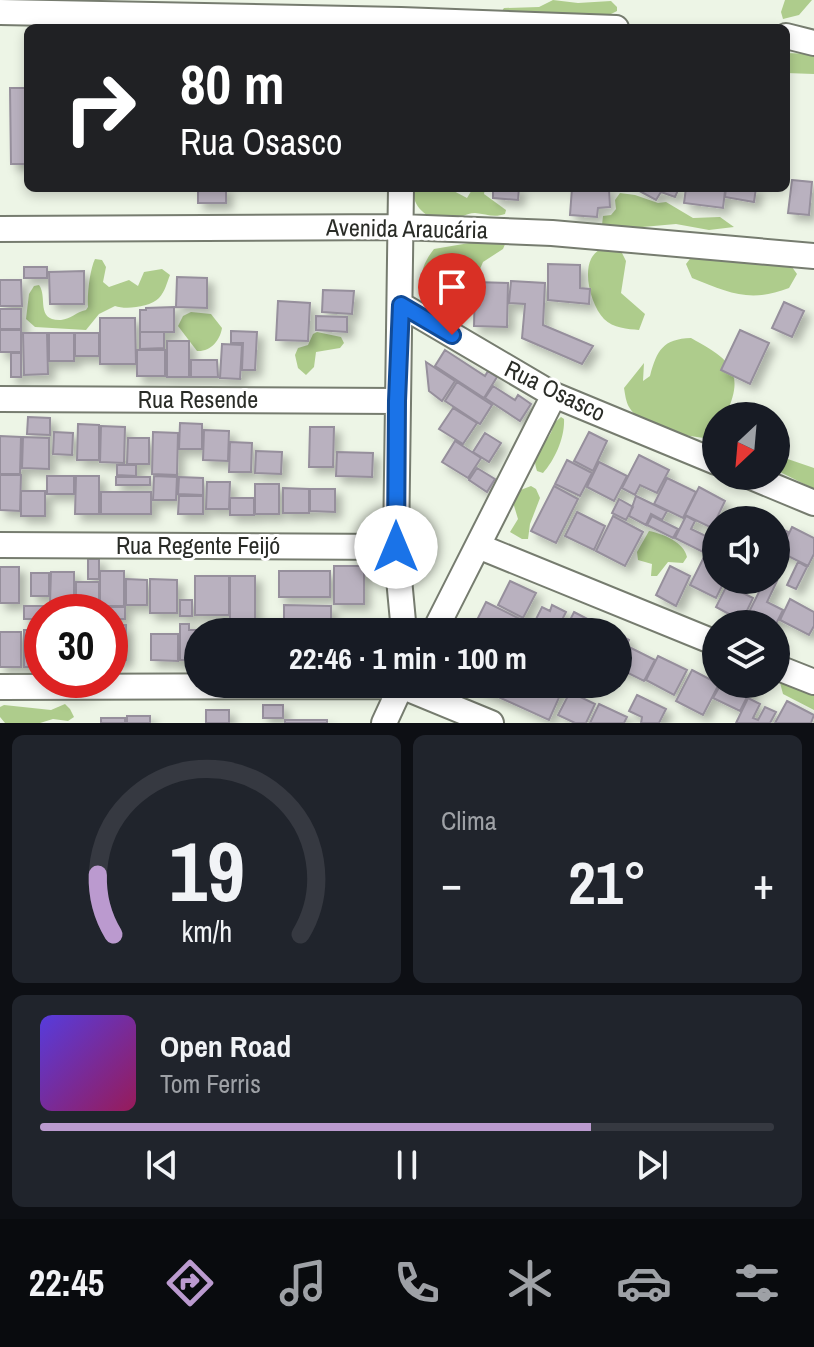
<!DOCTYPE html>
<html lang="pt">
<meta charset="utf-8">
<style>
body{margin:0;font-family:"Archivo Narrow",sans-serif;background:#20242c;color:#f1f3f6;height:100vh;display:flex;flex-direction:column;font-size:30px;white-space:nowrap}
*{box-sizing:border-box;margin:0}
p{font-size:26px;color:#9ea1a6}
.icon{flex:none;width:44px;height:44px;fill:none;stroke:currentColor;stroke-width:2;stroke-linecap:round;stroke-linejoin:round}
.map{position:relative;height:723px;overflow:hidden}
.panel{display:flex;flex-direction:column;gap:12px;padding:12px;background:#0d0f14;flex:1}
.panel>*{flex:none}
.guide{position:absolute;left:24px;top:24px;width:766px;height:168px;border-radius:12px;box-shadow:0 4px 12px #0003;background:#202124;color:#fff;overflow:hidden}
.needle{width:52px;rotate:206deg}
.tools{position:absolute;left:702px;top:402px;display:grid;gap:16px}
.tools a{display:grid;place-items:center;width:88px;height:88px;border-radius:50%;background:#171b24;box-shadow:0 4px 12px #0003;font-size:40px}
.speed{position:absolute;left:24px;top:594px;display:flex;gap:16px;font-size:40px;font-weight:700;text-align:center}
.speed>*{display:grid;place-content:center;width:104px;height:104px;border-radius:50%;background:#171b24;box-shadow:0 4px 12px #0003;line-height:1}
.speed .limit{border:12px solid #d22;background:#fff;color:#111}
.pin{position:absolute;display:grid;place-items:center;width:68px;height:68px;color:#fff;margin:-82px -34px;border-radius:50% 50% 50% 0;rotate:-45deg;box-shadow:0 0 8px #0007}
.pin .icon{rotate:45deg}
.me{position:absolute;width:88px;margin:-44px;rotate:0deg;stroke-linejoin:round;filter:drop-shadow(0 0 6px #0008)}
.turn{display:flex;align-items:center;gap:28px;height:168px;padding:0 24px;font-size:36px}
.turn .icon{width:104px;height:104px;stroke-width:2.5}
.turn b{display:block;font-size:56px;line-height:68px}
.big{font-size:60px;font-weight:700;line-height:1.1}
.panel .widget{flex:1;display:flex;flex-direction:column;justify-content:center;gap:12px;min-width:0;padding:0 28px;border-radius:12px;background:#20242c}
.panel .dial{align-items:center;gap:0}
.dial svg{height:208px;overflow:visible;fill:none;stroke:#363941;stroke-width:7;stroke-linecap:round;text-anchor:middle}
.dial text{fill:#f1f3f6;stroke:none}
.song{display:flex;align-items:center;gap:24px}
.cover{width:96px;height:96px;border-radius:12px;background:linear-gradient(135deg,hsl(250 70% 55%),hsl(330 70% 35%))}
.played{height:8px;border-radius:4px;background:linear-gradient(90deg,#bb9acf 75%,#363941 75%)}
.keys{display:flex;justify-content:space-around;direction:ltr}
.heat{display:flex;justify-content:space-between;align-items:center;font-size:44px;direction:ltr}
.panel .tiles{flex:1;display:grid;gap:12px;grid-template-columns:1fr 1fr}
.widget:last-child{grid-column:span 2}
.trip{position:absolute;left:184px;top:618px;width:448px;height:80px;border-radius:40px;background:#171b24;box-shadow:0 4px 12px #0003;font-weight:700;line-height:80px;text-align:center}
.tab-bar{display:flex;height:128px;justify-content:space-around;align-items:center;background:#090b0e;color:#9ea1a6}
.tab-bar .icon{width:56px;height:56px}
.tab-bar .on{color:#bb9acf}
.tab-bar b{font-size:36px;color:#f1f3f6}
.map>svg:first-child{display:block}
</style>
<div class="map">
<svg width="814" height="723" viewBox="0 0 814 723">
<defs>
<filter id="shadow"><feDropShadow dx="6" dy="6" stdDeviation="4" flood-color="#0004"/></filter>
</defs>
<rect width="100%" height="100%" fill="#edf5e6"/>
<path fill="#aecc8c" d="M553,0L578,3L611,1L617,7V11L603,18L499,15L504,8L539,7Z
M785,0H812L799,15L783,19L781,12Z
M786,53L814,54V74L786,73Z
M414,188H448L467,198L473,188H485L484,194L506,210L505,214C494,218 486,214 475,213C466,213 459,219 450,220C432,223 410,208 414,188Z
M620,193L635,195L658,203L666,202L693,218L720,217L734,227L709,230L676,224L609,230L602,225L603,216L611,215L616,209L615,200Z
M481,241L506,242L503,249L483,262L477,276C465,276 458,268 446,267L441,275L438,298L429,299C416,284 421,265 434,249Z
M604,246L619,247L626,261L621,293L645,314L639,330C628,329 613,328 604,319C592,306 583,276 591,259C593,254 599,250 604,246Z
M696,251L787,260L797,274L789,288C750,303 729,293 692,278L686,264Z
M95,259L102,260L106,267L103,282L109,287L129,280L138,286L144,272L162,269L170,275C167,282 165,292 159,298C150,307 126,310 115,306L99,314L86,330L35,327L26,319L29,294L34,286L39,285C48,297 35,321 61,320C71,319 76,312 86,310L88,307C87,294 90,269 95,259Z
M191,312L211,314L222,328C220,341 210,352 197,351L178,326L183,316Z
M317,332L341,337L344,343L340,348L316,352L314,367L306,375L298,368L295,355L298,348L308,345L313,334Z
M691,338C727,358 747,370 726,414L716,416V427L705,438C681,435 642,429 629,407C626,402 625,394 624,388L644,363L643,381L650,376C657,350 663,339 691,338Z
M561,417L564,419C565,437 555,460 543,473L537,471C528,444 552,445 553,424Z
M776,455L814,468V489L776,470Z
M531,486L536,489L540,498L530,524L528,539H522L510,532L518,519L512,499L518,491Z
M649,531C663,534 684,542 687,557L683,563L668,562L657,576H651L652,564L638,560L637,552Z
M779,679L814,686V710L783,694Z
M65,704L70,709L74,717L68,721L53,719L40,723H5L0,717V707L4,705L51,710Z"/>
<path fill="#b9b1bf" stroke="#968f9c" stroke-width="2" filter="url(#shadow)" d="M10,88H28V164H11Z
M792,180L812,182L809,215L788,213Z
M198,188H226V203H198Z
M493,188H519L518,200L493,198Z
M572,188H609L610,207L598,208L597,217L570,215Z
M634,188H679L675,197L661,192L656,200Z
M686,188H723L725,191L723,208L684,203Z
M726,188H756L754,202L725,197Z
M548,264L580,265V288L590,289L589,304L548,300Z
M24,267H47V278H24Z
M84,271V304H50L49,272Z
M177,277L207,278V308L176,307Z
M0,280H21L22,306H0Z
M511,281L545,283L543,325L593,346L582,364L522,338L525,304L509,303Z
M475,282L508,283L507,327L474,326Z
M323,290L354,291L352,314L322,312Z
M278,301L310,303L308,341L276,340Z
M784,302L804,311L792,337L772,328Z
M174,307V332H140V310H146V308Z
M0,309H21V329H0Z
M316,316L347,317V332L316,330Z
M100,318H135L136,364H100Z
M0,330H21V352H0Z
M740,330L769,343L750,384L721,370Z
M231,331L257,332L255,370H242L243,343H231Z
M140,332H164V348L140,349Z
M23,333H47L48,374L24,375Z
M49,333H74V361H49Z
M75,333H99V356H75Z
M167,341H189V377H167Z
M222,344L242,345L240,379L220,378Z
M137,350H165V376H137Z
M445,350L485,376L488,371L497,377L484,398L435,366Z
M11,353H21V377H11Z
M191,360H217L218,377H191Z
M426,362L455,381L442,401L429,391Z
M457,382L492,405L480,424L445,401Z
M493,386L515,400L518,395L531,404L520,421L485,398Z
M453,408L477,423L463,444L439,429Z
M28,417L50,418V435L27,434Z
M180,423L202,424V449H179Z
M78,424L99,425V460H77Z
M101,426L125,427L124,463L100,462Z
M310,427H334L333,467H309Z
M204,430L229,431L228,461L203,460Z
M54,432L73,433L72,455L53,454Z
M153,432L178,433L177,475L152,474Z
M589,432L607,441L593,471L574,461Z
M485,433L501,443L489,462L473,452Z
M0,436L21,437L20,474H0Z
M23,437L49,438V469L22,468Z
M128,438H149V464H127Z
M455,441L481,458L468,478L442,462Z
M230,442L252,443L251,472H229Z
M256,451L282,452L281,474L255,473Z
M337,452L373,453L372,477L336,476Z
M639,455L669,470L657,493L640,485L635,495L622,488Z
M567,460L592,473L580,496L555,484Z
M599,462L627,476L614,501L587,487Z
M117,465H136V476L117,475Z
M477,468L495,479L487,492L469,480Z
M0,475H21L20,511L0,510Z
M47,476H74V494H47Z
M76,476H99V514H75Z
M154,476L177,477L176,500H153Z
M116,477H150V485H116Z
M179,477L203,478V495L178,494Z
M667,478L696,492L683,518L654,504Z
M207,482H230L229,509H206Z
M255,484H279V514H255Z
M554,486L578,499L556,543L531,531Z
M699,487L725,501L712,528L685,515Z
M283,488L309,489V513H283Z
M310,489H335V512L310,511Z
M21,491H45V516H21Z
M101,492H151V514H101Z
M179,496H203V514H178Z
M636,496L667,511L662,520L651,514L646,525L629,516Z
M230,498H254V515H230Z
M619,499L633,507L626,520L612,513Z
M728,511L746,520H723Z
M577,512L605,526L594,550L565,536Z
M613,516L643,532L625,566L596,551Z
M652,516L678,529L673,538L647,525Z
M686,516L695,521L691,529L710,538L703,552L675,538Z
M776,526L788,532L776,555Z
M792,527L814,538V554L808,566L780,552Z
M707,551L716,556V580H725L716,598L690,585Z
M88,559H99V579H88Z
M798,562L807,567L796,589L787,585Z
M334,566H364V604H334Z
M670,566L690,576L676,606L656,595Z
M0,567H19V603H0Z
M100,571H124V606H100Z
M279,571H330V597H279Z
M51,572H74V603H50Z
M31,573H49V596H31Z
M195,576H229V615H195Z
M230,576H255V628L230,629Z
M126,579L147,580V605H126Z
M150,579L177,580V613H150Z
M765,580L777,581L767,602L783,610L776,624H743Z
M510,581L536,593L523,618L498,605Z
M76,582H99V604H76Z
M727,585L753,598L742,621L716,607Z
M790,599L814,612V626L809,635L780,620Z
M180,600H192V616H180Z
M486,602L526,622L521,632H497L476,622Z
M284,605L331,606V619H284Z
M552,605L566,612L556,632L530,631L542,607L550,611Z
M24,606H48V612H42V619H24Z
M101,607H125V619H110V612H101Z
M574,612L599,625L596,632H564Z
M258,619H280V632H258Z
M312,620H331V632H312Z
M334,620H371V632H334Z
M180,624H189V630H203L198,632V660H180Z
M110,625H126V660H110Z
M24,630H42V667H24Z
M0,632H21V667H0Z
M151,634H178V661L151,660Z
M618,634L629,640L618,662Z
M627,646L655,660L644,681L618,668Z
M658,656L687,670L674,695L646,680Z
M692,670L719,684L703,715L676,701Z
M470,684H565L549,720Z
M721,684H745L752,687L740,711L713,698Z
M570,692L595,704L586,723H575L558,715Z
M637,695L666,709L659,723H641L642,717L629,711Z
M748,698L760,704L753,718L758,720L765,707L776,712L770,723H736Z
M787,701L814,715L811,723H775Z
M599,704L627,717L624,723H590Z
M263,705H283V718H263Z
M206,710H229V723H206Z
M127,716H150V723H127Z
M101,718H125V723H101Z
M285,720H327V723H285Z"/>
<g fill="none" stroke-linecap="round" stroke-linejoin="round">
<g stroke="#767c6f" stroke-width="28">
<path id="minor" d="M0,12L401,20L616,28
M786,36L814,43
M401,188L396,547L404,632
M0,229L401,227L552,233L814,256
M401,305L554,395L716,462
M0,399L397,401
M749,476L814,503
M0,545L396,547
M478,546L716,643
M434,632L554,395
M776,667L814,682
M0,687L401,686L491,723
M384,723L402,684"/>
</g>
<use href="#minor" stroke="#fff" stroke-width="24"/>
</g>
<g fill="none" stroke-linecap="round" stroke-linejoin="round">
<g stroke="#114b97" stroke-width="20">
<path id="route" d="M396,547L397,401L401,305L452,335"/>
</g>
<use href="#route" stroke="#1a73e8" stroke-width="14"/>
</g>
<g text-anchor="middle" stroke-width="6" stroke-linejoin="round" paint-order="stroke">
<g font-size="24" fill="#2a2c27" stroke="#fff">
<text transform="translate(407 229) rotate(1)" y="8">Avenida Araucária</text>
<text transform="translate(555 391) rotate(26)" y="8">Rua Osasco</text>
<text x="198" y="408">Rua Resende</text>
<text x="198" y="554">Rua Regente Feijó</text>
</g>
</g>
</svg>
<div class="tools">
<a><svg class="needle" viewBox="-14 -14 28 28"><path d="M0-13l5 13h-10z" fill="#e53935"/><path d="M0 13l5-13h-10z" fill="#9ea1a6"/></svg></a>
<a><svg class="icon" aria-label="sound" viewBox="0 0 24 24"><path d="M4 9h4l5-4v14l-5-4H4zM17 9q2 3 0 6"/></svg></a>
<a><svg class="icon" aria-label="layers" viewBox="0 0 24 24"><path d="M12 4l9 5-9 5-9-5zM3 14l9 5 9-5"/></svg></a>
</div>
<div class="speed"><div class="limit">30</div></div>
<div class="pin" style="left:452px;top:335px;background:#d93025"><svg class="icon" aria-label="arrive" viewBox="0 0 24 24"><path d="M6 21V4h12l-3 4 3 4H6"/></svg></div>
<svg class="me" style="left:396px;top:547px" viewBox="-20 -20 40 40"><circle r="19" fill="#fff"/><path d="M0-13L10 11 0 6-10 11z" fill="#1a73e8"/></svg>
<div class="trip">22:46 · 1 min · 100 m</div>
<div class="guide">
<div class="turn"><svg class="icon" aria-label="right" viewBox="0 0 24 24"><path d="M7 20v-9h11M14 6l5 5-5 5"/></svg><div><b>80 m</b>Rua Osasco</div></div>
</div>
</div>
<section class="panel">
<div class="tiles">
<div class="widget dial"><svg viewBox="0 0 100 80">
<path d="M14 69A42 42 0 1 1 86 69"/>
<path d="M14 69A42 42 0 0 1 8 46" stroke="#bb9acf"/>
<text x="50" y="56" font-size="32" font-weight="700">19</text>
<text x="50" y="72" font-size="11">km/h</text>
</svg></div>
<div class="widget"><p>Clima</p>
<div class="heat"><a>−</a><b class="big">21°</b><a>+</a></div>
</div>
<div class="widget">
<div class="song"><i class="cover"></i><div><b>Open Road</b><p>Tom Ferris</p></div></div>
<div class="played"></div>
<div class="keys"><svg class="icon" aria-label="previous" viewBox="0 0 24 24"><path d="M18 5L8 12l10 7zM5 5v14"/></svg><svg class="icon" aria-label="pause" viewBox="0 0 24 24"><path d="M8 5v14M16 5v14"/></svg><svg class="icon" aria-label="next" viewBox="0 0 24 24"><path d="M6 5l10 7-10 7zM19 5v14"/></svg></div>
</div>
</div>
</section>
<nav class="tab-bar">
<b>22:45</b>
<svg class="icon on" aria-label="directions" viewBox="0 0 24 24"><path d="M12 3l9 9-9 9-9-9zM9 14v-3h6M13 9l2 2-2 2"/></svg>
<svg class="icon" aria-label="music" viewBox="0 0 24 24"><path d="M9 18V5l10-2v13"/><circle cx="6" cy="18" r="3"/><circle cx="16" cy="16" r="3"/></svg>
<svg class="icon" aria-label="phone" viewBox="0 0 24 24"><path d="M5 4h4l2 5-3 2q2 4 5 5l2-3 5 2v4C11 20 4 13 5 4z"/></svg>
<svg class="icon" aria-label="climate" viewBox="0 0 24 24"><path d="M12 3v18M4 7l16 10M4 17L20 7"/></svg>
<svg class="icon" aria-label="car" viewBox="0 0 24 24"><path d="M5 17H2v-5l4-1 3-4h7l3 4 3 1v5h-3M9 17h6M6 11h13"/><circle cx="7" cy="17" r="2"/><circle cx="17" cy="17" r="2"/></svg>
<svg class="icon" aria-label="filters" viewBox="0 0 24 24"><path d="M4 7h16M4 17h16"/><circle cx="9" cy="7" r="2"/><circle cx="15" cy="17" r="2"/></svg>
</nav>
